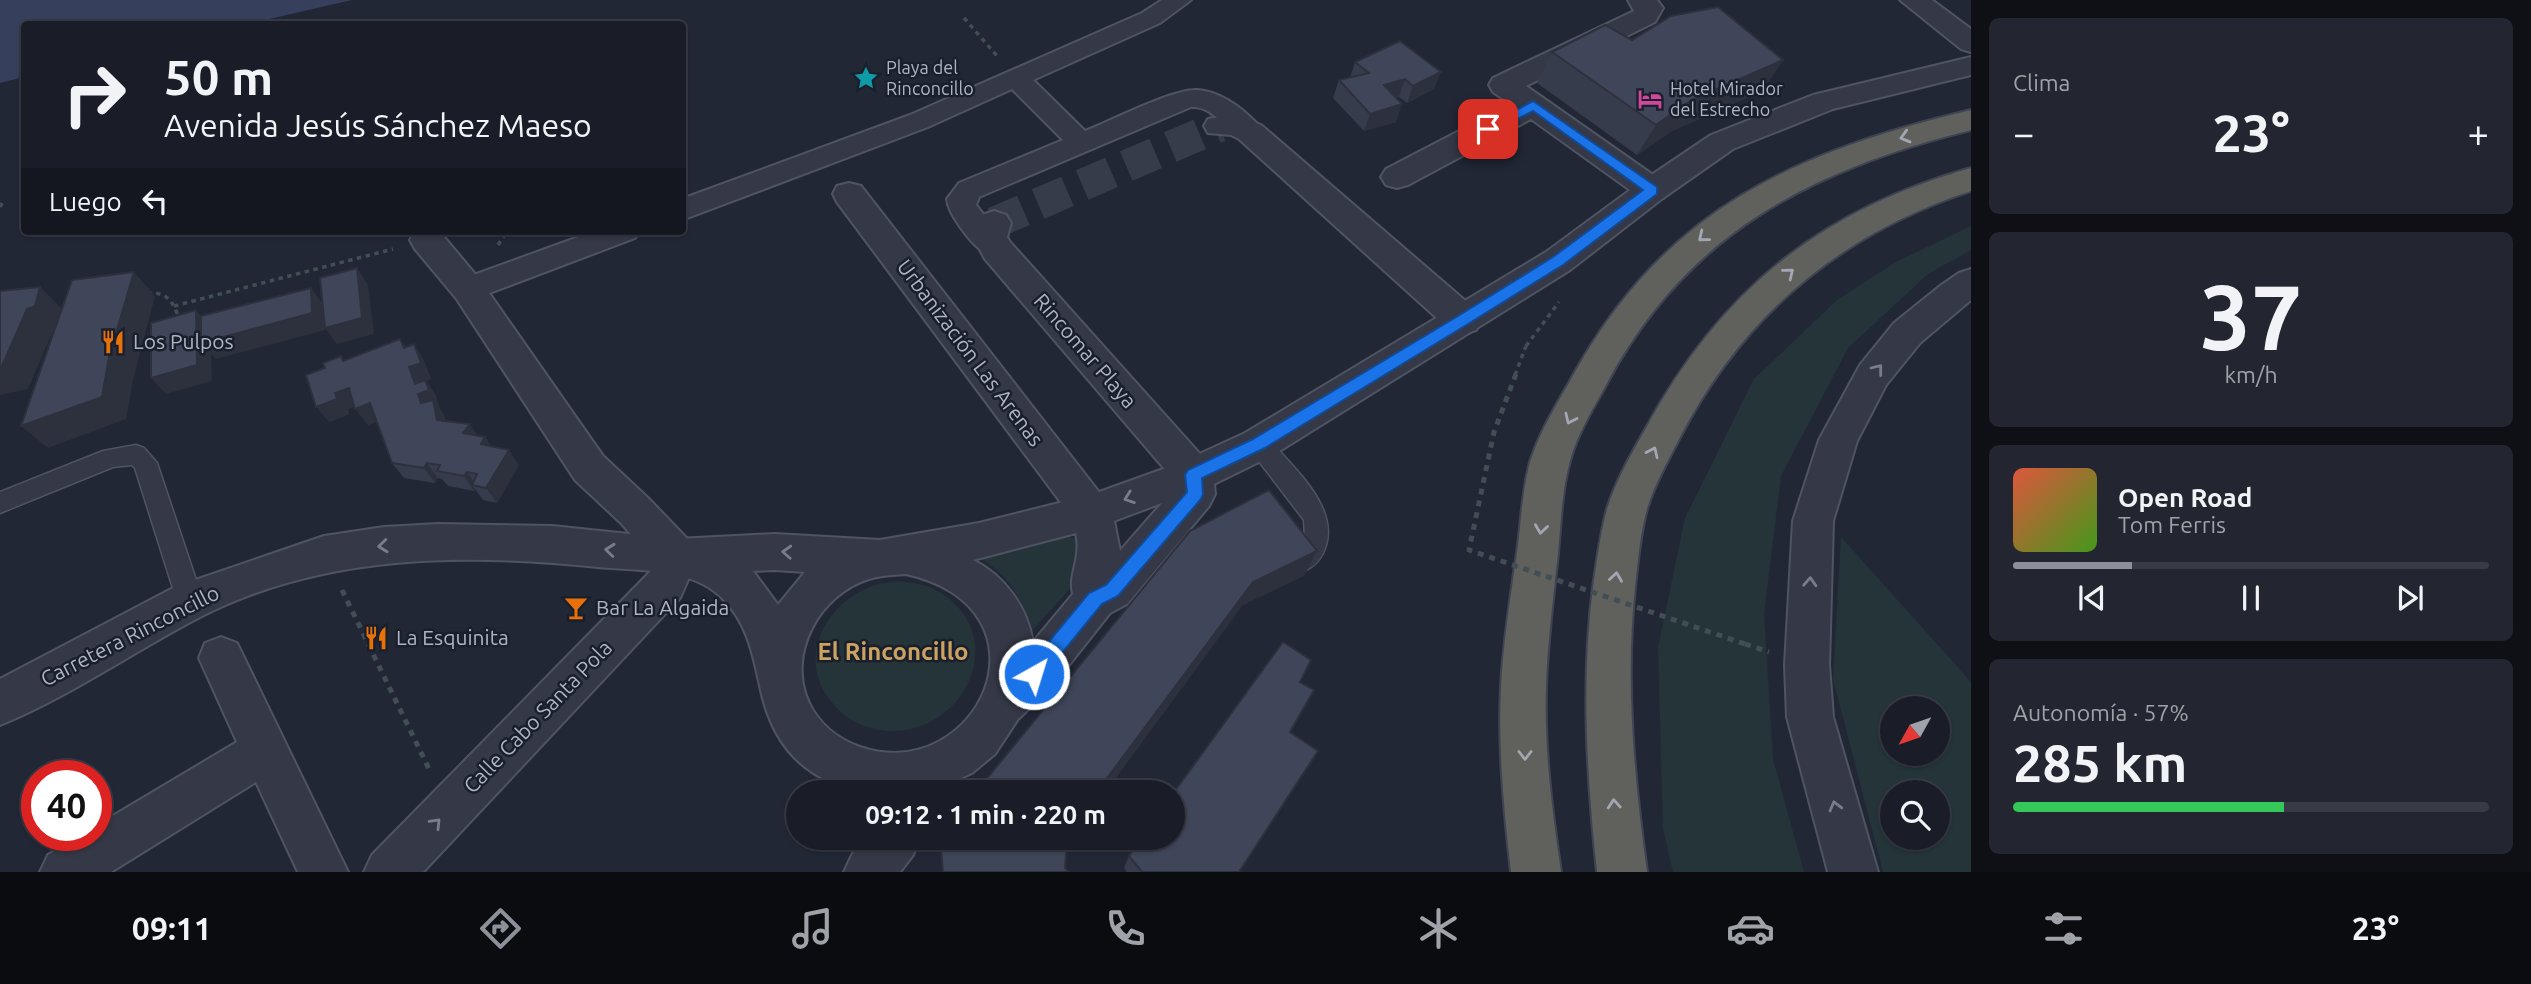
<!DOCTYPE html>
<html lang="es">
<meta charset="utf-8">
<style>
body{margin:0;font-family:Ubuntu,sans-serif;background:#232630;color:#f1f3f6;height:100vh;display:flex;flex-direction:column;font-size:26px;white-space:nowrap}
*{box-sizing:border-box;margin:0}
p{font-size:23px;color:#9fa2a8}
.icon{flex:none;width:38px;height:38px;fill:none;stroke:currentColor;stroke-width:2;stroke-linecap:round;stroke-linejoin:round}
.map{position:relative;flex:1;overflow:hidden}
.details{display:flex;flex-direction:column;gap:18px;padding:18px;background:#0e1016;width:560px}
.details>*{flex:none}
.banner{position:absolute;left:21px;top:21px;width:665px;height:214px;border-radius:7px;box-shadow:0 2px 5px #0004,0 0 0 2px #383b45;background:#1a1d28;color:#f1f3f6;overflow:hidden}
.needle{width:46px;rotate:230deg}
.controls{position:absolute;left:1880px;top:696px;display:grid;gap:14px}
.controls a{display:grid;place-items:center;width:70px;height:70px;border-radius:50%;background:#1a1d28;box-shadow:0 2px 5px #0004,0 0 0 2px #383b45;font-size:35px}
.speed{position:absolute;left:21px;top:760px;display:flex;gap:14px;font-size:35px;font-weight:700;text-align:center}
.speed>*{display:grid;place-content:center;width:91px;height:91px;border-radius:50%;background:#1a1d28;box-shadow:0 2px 5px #0004,0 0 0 2px #383b45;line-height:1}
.speed .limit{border:10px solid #d22;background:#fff;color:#111}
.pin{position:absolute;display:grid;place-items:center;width:60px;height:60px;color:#fff;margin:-30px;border-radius:14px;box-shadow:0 4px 10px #0006}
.me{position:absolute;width:77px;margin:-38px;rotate:39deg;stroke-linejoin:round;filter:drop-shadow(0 0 5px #0008)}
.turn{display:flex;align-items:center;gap:24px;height:147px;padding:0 28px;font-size:32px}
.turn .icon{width:91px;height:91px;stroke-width:2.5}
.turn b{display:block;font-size:49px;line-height:60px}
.then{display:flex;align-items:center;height:66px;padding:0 28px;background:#0003;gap:14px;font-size:26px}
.big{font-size:52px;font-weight:600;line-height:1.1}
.details .tile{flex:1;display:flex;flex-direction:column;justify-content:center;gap:10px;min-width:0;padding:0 24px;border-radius:10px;background:#232630}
.details .dial{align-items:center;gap:0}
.dial b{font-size:91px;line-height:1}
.song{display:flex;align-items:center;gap:21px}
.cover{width:84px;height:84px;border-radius:10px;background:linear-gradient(135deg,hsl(10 70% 55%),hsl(100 70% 35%))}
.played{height:7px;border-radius:4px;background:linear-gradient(90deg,#8c9099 25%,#383b45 25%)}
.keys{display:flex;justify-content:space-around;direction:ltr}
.heat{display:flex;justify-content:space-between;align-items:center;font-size:38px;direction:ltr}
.charge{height:10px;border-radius:5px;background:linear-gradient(90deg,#34c759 57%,#383b45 0)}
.trip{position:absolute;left:786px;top:780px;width:399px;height:70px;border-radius:35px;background:#1a1d28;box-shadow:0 2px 5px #0004,0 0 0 2px #383b45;font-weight:600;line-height:70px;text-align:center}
.tab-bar{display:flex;height:112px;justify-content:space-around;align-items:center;background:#0a0c10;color:#9fa2a8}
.tab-bar .icon{width:49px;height:49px}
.tab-bar .active{color:#8c9099}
.tab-bar b{font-size:32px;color:#f1f3f6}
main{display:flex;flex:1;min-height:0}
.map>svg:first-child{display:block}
</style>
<main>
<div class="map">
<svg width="1971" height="872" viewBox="0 0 1971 872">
<rect width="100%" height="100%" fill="#222736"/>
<path fill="#243439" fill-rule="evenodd" d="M1971,226V250L1928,274L1848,348L1781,476L1764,614L1773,759L1804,872H1673L1663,829L1658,647L1685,518L1754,379L1837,300L1896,262Z
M1066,535L1080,541L1074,584L1033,630C1020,597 1011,579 981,558Z
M1841,537L1971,682V872H1883L1833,679ZM1892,709H1937V754H1892ZM1892,793H1937V838H1892Z
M901,581C911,583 923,584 932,588C1019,631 962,747 875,729C853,724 837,712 825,693C800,652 828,603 870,587C879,583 891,582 901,581Z"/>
<path fill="#36405d" d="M0,0H352L248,24H24V77L0,83Z"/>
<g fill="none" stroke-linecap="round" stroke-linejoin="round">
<path stroke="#373c4b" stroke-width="32" stroke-dasharray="32 16" stroke-linecap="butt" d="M994,223L1219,126"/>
<g stroke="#4f5462" stroke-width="3">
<path id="service" d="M1259,435L1267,437C1293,468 1344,510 1323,553C1319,562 1313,567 1304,571L1295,568L1292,560L1305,539L1304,520L1251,451L1248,444L1251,437Z
M136,445L144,448L157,463L203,601L199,609L190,612L181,609L177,601L135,468L132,465L113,467L0,513V492L103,451Z"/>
</g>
<g stroke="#4f5462" stroke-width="4">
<path id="pedestrian" d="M1162,0H1191L1160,23L1033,80L1085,131C1111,121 1172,89 1197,90C1213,91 1228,99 1241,109C1249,116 1258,123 1263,132L1259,138C1230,146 1220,105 1191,107L979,197L976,205L1007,244L1002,251C995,254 988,256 981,250C969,241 948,213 947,199L959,183L1063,140L1012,89L928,127L682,220V199L910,115L1142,13Z
M595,231H639L635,238L479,297L468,300L457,297L453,289L457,281Z"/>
</g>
<g stroke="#4f5462" stroke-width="4">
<path id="minor" d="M1628,0H1657L1663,8L1655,22L1526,86L1663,182L1668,190L1663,198L1652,201L1641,198L1531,119L1408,185L1397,188L1386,185L1381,177L1386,169L1511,104L1493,92L1489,85L1493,78L1634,11Z
M1900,0H1932L1971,29V52L1961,49Z
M1235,115L1261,125L1476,310L1481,320L1476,330L1463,334L1450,330L1239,139L1231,135L1208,133L1204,126L1208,119Z
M849,183L861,186L1105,500L1111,512L1105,524L1091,529L1077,524L837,202L833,194L837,186Z
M994,211L1006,215L1011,223L1007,237L1010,242L1208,463L1214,475L1208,487L1194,492L1180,487L985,259L973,237L982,215Z
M415,231H439L480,280L603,456L649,499L692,544L698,557L680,598L423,872H364L372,855L650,572L654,561L621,523L575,480L456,298L415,249L410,240Z
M221,637L237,643L348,872H298L256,782L111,872H40L48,855L81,835H96V826L237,742L199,658L205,643Z"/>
</g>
<g stroke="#4f5462" stroke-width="4">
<path id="tertiary" d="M1971,57V75L1833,109L1733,149L1663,198L1570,270L1273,455L1214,484L1215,494L1209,506L1127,604L1110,613L1050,689L1018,719L995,754L972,773L927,793C906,793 883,795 862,793C853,792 844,787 836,784C792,768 769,731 760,686C753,654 747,622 722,598C692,567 638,571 598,567C465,553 324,554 202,616C136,650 69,697 0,725V679L175,587L324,536L384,527L438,524L552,526L677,539L775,534L880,540L979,523L1091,495L1180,463L1245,433L1546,252L1641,182L1711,135L1813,95ZM1162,503L1120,551L1114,521ZM1076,533C1082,559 1068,573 1073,594L1033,642C1027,607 1005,576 973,560ZM775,570L805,572L778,605L753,571ZM906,574C1060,609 978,787 860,747C838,739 819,724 809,703C786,654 820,594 869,579C881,575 894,575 906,574Z
M1971,269V300L1920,343L1886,385L1857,441L1833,521L1829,665L1833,717L1878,872H1828L1787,717L1785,665L1793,521L1819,440L1860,365L1894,323L1940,286L1959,273Z
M865,838H920L913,855L900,872H844L852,855Z"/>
</g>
<g stroke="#3f4452" stroke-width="4">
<path id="trunk" d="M1971,110V130C1811,170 1686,233 1606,385C1593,409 1577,434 1570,461C1560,496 1561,535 1556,571C1552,610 1547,649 1546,687C1544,749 1552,811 1561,872H1511C1504,811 1498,749 1501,687C1503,647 1509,607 1515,566C1521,532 1521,495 1530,462C1540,430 1559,401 1575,372C1667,208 1796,152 1971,110Z
M1971,168V191C1839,234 1741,317 1678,441C1667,463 1654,485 1647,509C1640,534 1638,561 1635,587C1625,682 1634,778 1647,872H1597C1587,777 1581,682 1593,587C1597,561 1600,534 1607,509C1616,480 1632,453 1646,428C1721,290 1821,210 1971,168Z"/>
</g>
<path stroke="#414f55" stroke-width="3.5" stroke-dasharray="4.5 4.5" stroke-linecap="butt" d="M964,18L998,57
M0,207L3,201
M498,245L507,231
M147,293C169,292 173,302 180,321
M174,306L393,249
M1526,346L1559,302"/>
<path stroke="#414f55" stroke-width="5" stroke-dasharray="6 6" stroke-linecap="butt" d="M342,590L430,771
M1745,644L1769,652"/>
<use href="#service" fill="#353947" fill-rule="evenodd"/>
<use href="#pedestrian" fill="#353947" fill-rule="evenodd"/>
<use href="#minor" fill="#353947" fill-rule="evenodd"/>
<use href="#tertiary" fill="#353947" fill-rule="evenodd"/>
<use href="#trunk" fill="#60605c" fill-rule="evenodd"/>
<path stroke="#414f55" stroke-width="3.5" stroke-dasharray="4.5 4.5" stroke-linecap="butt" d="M1515,375L1526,346"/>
<path stroke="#414f55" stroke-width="5" stroke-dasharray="6 6" stroke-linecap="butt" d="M1516,374L1494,432L1469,550L1745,644"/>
</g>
<path fill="#373c4d" d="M1632,40L1783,60L1762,91L1672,131L1637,155L1537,83L1552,52Z
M1355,62L1434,89L1407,103L1399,97L1396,98V122L1364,131L1333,98L1339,80L1350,78Z
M400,339L406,348L414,344L424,361L431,379L426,381L436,396L439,406H438L444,415L445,421L470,424L477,436L485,437L491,446L519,465L497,503L483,500L475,489L474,491L448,486L442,479L438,478L435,483L404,478L392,463L377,421L368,425L355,406L348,409L349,414L329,422L325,368Z
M1300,682L1290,732L1239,872H1127L1124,868L1129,856Z"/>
<path fill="#2d313e" d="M1783,60L1762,91L1672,131L1637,155L1656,125L1692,100Z
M1441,72L1434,89L1407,103L1413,86Z
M1405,79L1399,97L1378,102L1384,85Z
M1402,104L1396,122L1364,131L1370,114Z
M357,268L368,285L374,334L337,344L325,328Z
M134,272L155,296L133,380L126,419L48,448L21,426L109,357Z
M40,287L64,311L59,329L52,333L28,389L0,395V367L27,309Z
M311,288L323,304L325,330L216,359L211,354L212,381L166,394L151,378L196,310L210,327Z
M414,344L424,361L431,379L426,381L436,396L439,406H438L444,415L447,436L421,403L409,367Z
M349,388L361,404L348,409L349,414L329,422L316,407L335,393Z
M370,403L382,418L368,425L355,409Z
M470,424L480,440L463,433Z
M485,437L495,452L481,444Z
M509,450L519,465L497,503L486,488Z
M427,463L438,478L435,483L424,468Z
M467,472L477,486L472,485L475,489L474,491L464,476Z
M1317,551L1304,576L1243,605L1105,793H1096L1253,582Z"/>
<path fill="#404659" stroke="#2d313e" stroke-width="2" d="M1718,7L1783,60L1692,100L1656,125L1552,52L1605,25L1632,40L1671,16Z
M1400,41L1441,72L1413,86L1405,79L1384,85L1402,104L1370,114L1339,80L1369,73L1355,62Z
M357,268L362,318L325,328L320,278Z
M134,272L109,357L102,397L21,426L72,280Z
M40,287L35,306L27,309L2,366L0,367V291Z
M311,288L312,313L201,343V316Z
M196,310L197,365L151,378V323Z
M400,339L404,348L414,344L421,363L409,367L415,384L425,380L429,390L418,394L421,403L433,400L437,420L470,424L463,433L485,437L481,444L509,450L486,488L472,485L477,474L467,472L464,476L437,471L440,465L427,463L424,468L392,463L370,403L355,409L349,388L335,393L337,399L316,407L306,375L325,368L323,363L341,356L343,361Z
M1269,490L1317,551L1253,582L1096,793H975L1190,531Z
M1283,642L1311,660L1300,682L1314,690L1290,732L1318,751L1239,872H1142L1129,856L1141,838H1172V795Z
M940,838H1067L1065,868L1069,872H943Z"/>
<defs><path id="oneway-chevron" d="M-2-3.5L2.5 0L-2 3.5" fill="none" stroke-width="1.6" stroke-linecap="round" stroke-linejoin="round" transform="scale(1.75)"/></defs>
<g stroke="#a3a7b4">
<use href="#oneway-chevron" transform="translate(1905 137) rotate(164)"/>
<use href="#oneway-chevron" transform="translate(1703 237) rotate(141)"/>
<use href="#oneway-chevron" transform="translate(1789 273) rotate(-39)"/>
<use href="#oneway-chevron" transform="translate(1570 419) rotate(115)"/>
<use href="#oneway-chevron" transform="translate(1653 452) rotate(-65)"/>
<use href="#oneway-chevron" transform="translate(1541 529) rotate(98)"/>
<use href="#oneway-chevron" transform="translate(1616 577) rotate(-82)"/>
<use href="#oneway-chevron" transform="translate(1525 755) rotate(90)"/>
<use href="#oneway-chevron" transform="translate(1614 804) rotate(-94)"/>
</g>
<g stroke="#787d8c">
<use href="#oneway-chevron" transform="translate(1878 369) rotate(-52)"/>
<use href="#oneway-chevron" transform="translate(1129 498) rotate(160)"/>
<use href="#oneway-chevron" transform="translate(383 546) rotate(174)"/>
<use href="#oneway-chevron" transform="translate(610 550) rotate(-174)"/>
<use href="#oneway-chevron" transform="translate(787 552) rotate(-177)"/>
<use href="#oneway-chevron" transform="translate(1810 582) rotate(-87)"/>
<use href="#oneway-chevron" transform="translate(1835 806) rotate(-105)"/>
<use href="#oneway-chevron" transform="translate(436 823) rotate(-46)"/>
</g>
<path fill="#1a73e8" stroke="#114b97" stroke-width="2" d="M1533,101L1657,187V194L1563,265L1468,324L1265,448L1202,478L1203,494L1201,499L1118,596L1102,604L1040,680L1034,683L1027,680L1025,674L1027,668L1089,593L1106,585L1187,492L1185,475L1188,470L1253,439L1458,316L1553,257L1643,190L1533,111L1492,132L1488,134L1481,129Z"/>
<defs>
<g id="sight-bare" transform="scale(1.89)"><path d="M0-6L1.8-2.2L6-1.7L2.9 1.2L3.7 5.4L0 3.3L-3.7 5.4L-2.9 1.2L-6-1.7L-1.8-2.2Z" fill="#0f9aa8" stroke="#1a1f2c" stroke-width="2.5" paint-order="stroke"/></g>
<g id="hotel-bare" transform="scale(1.89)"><path d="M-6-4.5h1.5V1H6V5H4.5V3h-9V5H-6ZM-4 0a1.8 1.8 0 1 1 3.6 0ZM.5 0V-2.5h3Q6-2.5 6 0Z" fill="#d1479c" stroke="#1a1f2c" stroke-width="2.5" paint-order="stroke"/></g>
<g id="restaurant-bare" transform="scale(1.89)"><path d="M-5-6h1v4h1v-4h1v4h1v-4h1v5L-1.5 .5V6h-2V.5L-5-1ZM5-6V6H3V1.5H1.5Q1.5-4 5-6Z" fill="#e8710a" stroke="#1a1f2c" stroke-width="2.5" paint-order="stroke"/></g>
<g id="bar-bare" transform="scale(1.89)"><path d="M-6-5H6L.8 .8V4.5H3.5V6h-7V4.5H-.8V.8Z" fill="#e8710a" stroke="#1a1f2c" stroke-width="2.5" paint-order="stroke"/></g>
</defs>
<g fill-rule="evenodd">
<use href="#sight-bare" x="866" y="78"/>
<use href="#hotel-bare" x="1650" y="99"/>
<use href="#restaurant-bare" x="113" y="342"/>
<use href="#bar-bare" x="576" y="608"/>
<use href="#restaurant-bare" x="376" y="638"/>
</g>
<g text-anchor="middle" stroke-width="5" stroke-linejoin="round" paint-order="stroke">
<g font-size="18" fill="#afb4c4" stroke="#1a1f2c" text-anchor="start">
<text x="886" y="74">Playa del<tspan x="886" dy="21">Rinconcillo</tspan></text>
<text x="1670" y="95">Hotel Mirador<tspan x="1670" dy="21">del Estrecho</tspan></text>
</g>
<g font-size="21" fill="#afb4c4" stroke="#1a1f2c" text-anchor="start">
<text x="133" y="349">Los Pulpos</text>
<text x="596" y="615">Bar La Algaida</text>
<text x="396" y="645">La Esquinita</text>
</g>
<g font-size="21" fill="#afb4c4" stroke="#1a1f2c">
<text transform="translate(1085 351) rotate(49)" y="7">Rincomar Playa</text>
<text transform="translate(970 353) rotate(53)" y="7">Urbanización Las Arenas</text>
<text transform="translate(130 636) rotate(-27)" y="7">Carretera Rinconcillo</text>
<text transform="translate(538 717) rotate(-46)" y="7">Calle Cabo Santa Pola</text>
</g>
<g font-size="24" font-weight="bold" fill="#cca261" stroke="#1a1f2c">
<text x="893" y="660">El Rinconcillo</text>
</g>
</g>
</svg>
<div class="controls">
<a><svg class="needle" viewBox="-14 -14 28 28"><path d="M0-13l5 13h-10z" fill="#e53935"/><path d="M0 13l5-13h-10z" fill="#9fa2a8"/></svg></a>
<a><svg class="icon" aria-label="search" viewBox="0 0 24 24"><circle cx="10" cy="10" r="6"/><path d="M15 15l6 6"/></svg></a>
</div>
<div class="speed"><div class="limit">40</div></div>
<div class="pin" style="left:1488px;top:129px;background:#d93025"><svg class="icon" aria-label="arrive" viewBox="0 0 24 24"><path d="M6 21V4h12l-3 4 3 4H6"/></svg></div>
<svg class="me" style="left:1034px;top:674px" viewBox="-20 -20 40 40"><circle r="17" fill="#1a73e8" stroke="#fff" stroke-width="3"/><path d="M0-11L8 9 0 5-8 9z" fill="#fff"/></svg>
<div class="trip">09:12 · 1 min · 220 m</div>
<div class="banner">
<div class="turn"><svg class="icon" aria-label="right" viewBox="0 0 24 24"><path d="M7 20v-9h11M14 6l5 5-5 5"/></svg><div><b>50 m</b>Avenida Jesús Sánchez Maeso</div></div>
<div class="then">Luego<svg class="icon" aria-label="left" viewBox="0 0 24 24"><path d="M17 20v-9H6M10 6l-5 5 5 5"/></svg></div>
</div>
</div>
<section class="details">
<div class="tile"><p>Clima</p>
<div class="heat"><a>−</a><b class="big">23°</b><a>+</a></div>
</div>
<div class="tile dial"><b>37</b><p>km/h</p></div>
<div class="tile">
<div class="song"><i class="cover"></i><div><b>Open Road</b><p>Tom Ferris</p></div></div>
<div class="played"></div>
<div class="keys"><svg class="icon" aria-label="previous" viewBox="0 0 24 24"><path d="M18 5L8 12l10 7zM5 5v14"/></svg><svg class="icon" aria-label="pause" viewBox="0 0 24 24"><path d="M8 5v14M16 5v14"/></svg><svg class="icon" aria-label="next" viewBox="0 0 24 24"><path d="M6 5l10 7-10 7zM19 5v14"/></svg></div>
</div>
<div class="tile"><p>Autonomía · 57%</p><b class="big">285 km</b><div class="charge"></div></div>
</section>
</main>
<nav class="tab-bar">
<b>09:11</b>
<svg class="icon active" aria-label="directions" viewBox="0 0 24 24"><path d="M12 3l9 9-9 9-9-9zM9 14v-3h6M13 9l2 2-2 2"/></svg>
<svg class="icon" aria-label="music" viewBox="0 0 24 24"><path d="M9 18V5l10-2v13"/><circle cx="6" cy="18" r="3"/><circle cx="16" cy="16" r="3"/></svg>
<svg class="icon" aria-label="phone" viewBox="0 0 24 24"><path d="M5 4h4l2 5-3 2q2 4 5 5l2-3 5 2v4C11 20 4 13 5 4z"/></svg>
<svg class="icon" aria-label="climate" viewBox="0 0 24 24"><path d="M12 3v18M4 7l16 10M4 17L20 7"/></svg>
<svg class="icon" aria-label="car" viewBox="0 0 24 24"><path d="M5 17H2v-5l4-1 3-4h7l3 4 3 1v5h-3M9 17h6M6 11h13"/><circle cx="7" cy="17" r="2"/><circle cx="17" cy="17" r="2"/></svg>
<svg class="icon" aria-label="filters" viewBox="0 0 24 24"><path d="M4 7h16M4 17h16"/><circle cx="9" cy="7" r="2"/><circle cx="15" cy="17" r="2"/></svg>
<b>23°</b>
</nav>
